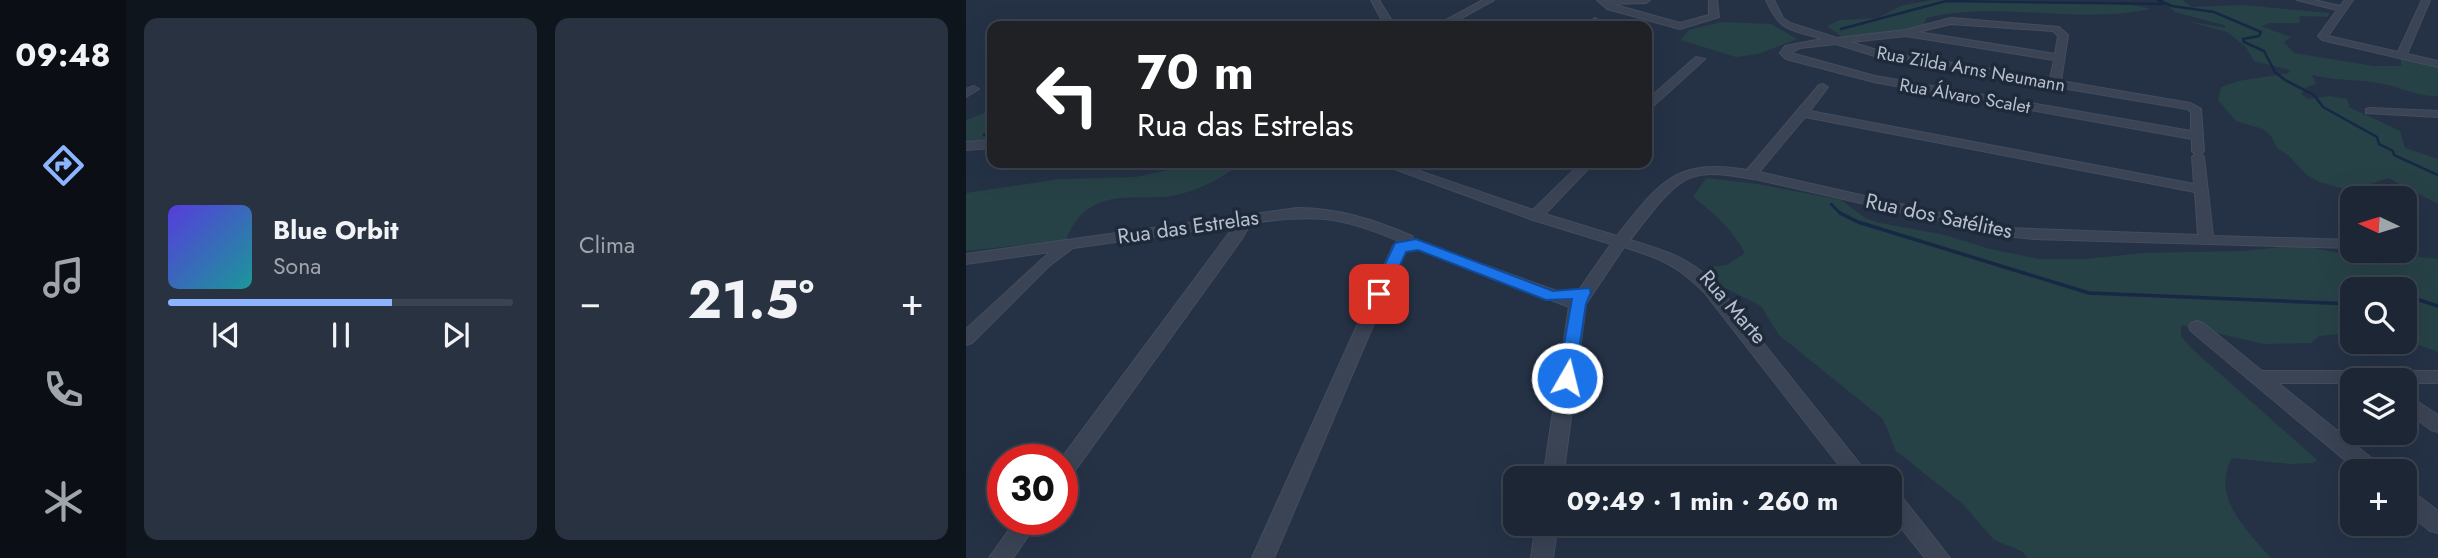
<!DOCTYPE html>
<html lang="pt">
<meta charset="utf-8">
<style>
body{margin:0;font-family:Jost,sans-serif;background:#293240;color:#f1f3f6;height:100vh;display:flex;flex-direction:column;font-size:26px;white-space:nowrap}
*{box-sizing:border-box;margin:0}
p{font-size:23px;color:#a0a5ac}
.icon{flex:none;width:38px;height:38px;fill:none;stroke:currentColor;stroke-width:2;stroke-linecap:round;stroke-linejoin:round}
.map{position:relative;flex:1;overflow:hidden}
.side{display:flex;flex-direction:column;gap:18px;padding:18px;background:#0f151d;width:840px}
.side>*{flex:none}
.hud{position:absolute;left:21px;top:21px;width:665px;height:147px;border-radius:14px;box-shadow:0 7px 28px #0002,0 0 0 2px #3a434f;background:#202124;color:#fff;overflow:hidden}
.needle{width:46px;rotate:274deg}
.controls{position:absolute;left:1374px;top:186px;display:grid;gap:14px}
.controls a{display:grid;place-items:center;width:77px;height:77px;border-radius:14px;background:#1c2634;box-shadow:0 7px 28px #0002,0 0 0 2px #3a434f;font-size:35px}
.speed{position:absolute;left:21px;top:444px;display:flex;gap:14px;font-size:35px;font-weight:700;text-align:center}
.speed>*{display:grid;place-content:center;width:91px;height:91px;border-radius:50%;background:#1c2634;box-shadow:0 7px 28px #0002,0 0 0 2px #3a434f;line-height:1}
.speed .limit{border:10px solid #d22;background:#fff;color:#111}
.pin{position:absolute;display:grid;place-items:center;width:60px;height:60px;color:#fff;margin:-30px;border-radius:14px;box-shadow:0 4px 10px #0006}
.me{position:absolute;width:77px;margin:-38px;rotate:8deg;stroke-linejoin:round;filter:drop-shadow(0 0 5px #0008)}
.turn{display:flex;align-items:center;gap:24px;height:147px;padding:0 35px;font-size:32px}
.turn .icon{width:91px;height:91px;stroke-width:2.5}
.turn b{display:block;font-size:49px;line-height:60px}
.big{font-size:52px;font-weight:700;line-height:1.1}
.side .tile{flex:1;display:flex;flex-direction:column;justify-content:center;gap:10px;min-width:0;padding:0 24px;border-radius:14px;background:#293240}
.song{display:flex;align-items:center;gap:21px}
.cover{width:84px;height:84px;border-radius:10px;background:linear-gradient(135deg,hsl(250 70% 55%),hsl(180 70% 35%))}
.played{height:7px;border-radius:4px;background:linear-gradient(90deg,#8cb4ff 65%,#3a434f 65%)}
.keys{display:flex;justify-content:space-around;direction:ltr}
.heat{display:flex;justify-content:space-between;align-items:center;font-size:38px;direction:ltr}
.side .tiles{flex:1;display:grid;gap:18px;grid-template-columns:repeat(2,1fr)}
.trip{position:absolute;left:537px;top:466px;width:399px;height:70px;border-radius:14px;background:#1c2634;box-shadow:0 7px 28px #0002,0 0 0 2px #3a434f;font-weight:700;line-height:70px;text-align:center}
main{display:flex;flex:1;min-height:0}
.tabs{display:flex;flex-direction:column;width:126px;justify-content:space-around;align-items:center;background:#0b0f15;color:#a0a5ac}
.tabs .icon{width:49px;height:49px}
.tabs .active{color:#8cb4ff}
.tabs b{font-size:32px;color:#f1f3f6}
.map>svg:first-child{display:block}
</style>
<main>
<nav class="tabs">
<b>09:48</b>
<svg class="icon active" aria-label="directions" viewBox="0 0 24 24"><path d="M12 3l9 9-9 9-9-9zM9 14v-3h6M13 9l2 2-2 2"/></svg>
<svg class="icon" aria-label="music" viewBox="0 0 24 24"><path d="M9 18V5l10-2v13"/><circle cx="6" cy="18" r="3"/><circle cx="16" cy="16" r="3"/></svg>
<svg class="icon" aria-label="phone" viewBox="0 0 24 24"><path d="M5 4h4l2 5-3 2q2 4 5 5l2-3 5 2v4C11 20 4 13 5 4z"/></svg>
<svg class="icon" aria-label="climate" viewBox="0 0 24 24"><path d="M12 3v18M4 7l16 10M4 17L20 7"/></svg>
</nav>
<section class="side">
<div class="tiles">
<div class="tile">
<div class="song"><i class="cover"></i><div><b>Blue Orbit</b><p>Sona</p></div></div>
<div class="played"></div>
<div class="keys"><svg class="icon" aria-label="previous" viewBox="0 0 24 24"><path d="M18 5L8 12l10 7zM5 5v14"/></svg><svg class="icon" aria-label="pause" viewBox="0 0 24 24"><path d="M8 5v14M16 5v14"/></svg><svg class="icon" aria-label="next" viewBox="0 0 24 24"><path d="M6 5l10 7-10 7zM19 5v14"/></svg></div>
</div>
<div class="tile"><p>Clima</p>
<div class="heat"><a>−</a><b class="big">21.5°</b><a>+</a></div>
</div>
</div>
</section>
<div class="map">
<svg width="1472" height="558" viewBox="0 0 1472 558">
<rect width="100%" height="100%" fill="#253246"/>
<path fill="#274247" d="M966,0C998,0 1169,0 1184,9C1110,25 1032,0 960,18L957,27L883,38L875,36L861,26L874,20L912,18L934,6Z
M1197,0H1217L1225,7L1277,5L1363,13L1362,17L1334,16L1333,23H1304L1295,26L1325,37L1318,42L1328,53L1407,66H1435V58L1472,67V96C1452,97 1437,88 1418,84C1394,79 1370,81 1346,75L1350,84L1341,87L1335,94L1342,99L1364,96L1381,99L1383,107L1434,131L1439,148L1472,159V204L1422,178L1384,191L1354,182L1341,175L1321,154L1311,148L1305,136L1297,129L1270,121L1252,100L1255,87L1272,81L1323,73L1324,70L1288,61L1280,47L1261,32L1220,21L1260,28L1258,25L1209,12Z
M755,22L805,24L831,39L792,54L770,57L715,40L723,30Z
M26,110V143L0,150V120Z
M275,163C256,180 221,196 195,197C153,198 119,192 100,240L0,251V193L94,179L169,177L216,167Z
M740,178L791,184L875,200L899,218L914,223L979,235L1024,249L1073,259H1120L1177,253L1277,251L1335,245L1372,253L1409,256L1429,254L1472,259V352L1439,340L1438,289H1386V333L1353,336L1345,343L1298,344L1215,325V336L1226,349L1351,460L1347,463L1325,464L1266,458C1244,496 1281,531 1305,558H1061L1056,551L1028,540L996,503L930,451L917,419L813,335L795,306L755,286L745,267L761,265L779,253C766,229 748,213 727,197Z"/>
<g fill="none" stroke-linecap="round" stroke-linejoin="round">
<path stroke="#172845" stroke-width="2.5" d="M1192,0L1206,6L1248,12L1295,32L1293,36L1277,39L1278,42L1298,51L1309,72L1319,80L1348,95L1357,107L1411,137L1413,144L1427,151L1428,155L1472,175
M875,29L980,1L1197,4
M18,135L26,129
M865,204L875,214"/>
<path stroke="#172845" stroke-width="3.5" d="M874,213L892,222L1123,293L1386,304
M1438,295L1472,306"/>
<g stroke="#444d5e" stroke-width="2">
<path id="minor" d="M405,0H413L429,26H419Z
M517,0H528L481,26H469Z
M631,0H684L680,3L646,4L714,23L743,15V0H751L753,17L714,29L641,9Z
M800,0H808L817,18L824,23L871,38L939,30L985,18L1093,27L1102,35L1095,81L1224,103L1235,109L1238,151L1235,154L1238,157L1247,236L1386,240V248L1068,239L1040,236L793,180C773,177 747,170 726,177C705,183 678,222 664,240C700,251 722,257 750,284L905,478H883L738,292C712,265 693,258 658,247L620,304L597,478H577L603,307L439,243L441,246L308,558H286L427,246L435,242C374,216 350,214 285,223L275,240L103,479L96,481V460H94L269,225L107,248L83,266L6,343L0,345V329L84,252L0,264V254L331,208C372,208 409,220 446,236L448,240L608,297L645,244L564,219L412,163H430L567,210L615,163H628L579,214L651,236C693,183 709,158 781,170L853,85L857,84L862,87L844,111L1228,184L1226,157L1229,154L1226,151V139L908,82L820,59L814,53L819,46L856,39C824,29 815,33 800,0ZM985,24L1087,31L1092,36L1089,54L952,32ZM940,36L1088,60L1084,79L914,51L885,42ZM870,44L912,57L1221,109L1225,112V131L909,76L825,53L834,48ZM839,117L1229,192L1232,235L1040,228L793,172Z
M1331,0H1348L1374,6L1379,0H1387L1362,36L1432,52L1456,0H1464L1441,54L1472,61V67L1356,40L1352,36L1371,10Z
M629,18L634,21L628,26H617Z
M730,57L739,59L685,108L681,109V100Z
M8,86L13,89L0,97V89Z
M1404,108L1472,111V117L1400,113V109Z
M26,140V148L0,150V142Z
M1411,185L1416,186L1421,198H1407L1404,189Z
M1231,321L1237,323L1296,371H1472V383H1438V380H1386V383H1312L1414,465L1417,471H1392L1225,331L1223,327L1225,323Z
M1438,393L1472,415V432L1465,430L1438,410Z
M1438,488L1446,491L1472,511V533L1464,531L1438,510Z
M924,489L932,492L984,558H959L924,514Z
M50,520H73L47,558H23Z
M570,523H592L587,558H565Z"/>
</g>
<use href="#minor" fill="#3a4455" fill-rule="evenodd"/>
</g>
<path fill="#1a73e8" stroke="#114b97" stroke-width="2" d="M450,239L587,291L623,288L625,292L620,304L608,383H595L592,378L606,299L580,300L452,250L440,252L419,298H408L405,294L429,243Z"/>
<g text-anchor="middle" stroke-width="7" stroke-linejoin="round" paint-order="stroke">
<g font-size="18" fill="#b8c0ce" stroke="#1e293a">
<text transform="translate(1005 69) rotate(10)" y="6">Rua Zilda Arns Neumann</text>
<text transform="translate(999 96) rotate(10)" y="6">Rua Álvaro Scalet</text>
</g>
<g font-size="21" fill="#b8c0ce" stroke="#1e293a">
<text transform="translate(973 216) rotate(12)" y="7">Rua dos Satélites</text>
<text transform="translate(222 227) rotate(-8)" y="7">Rua das Estrelas</text>
<text transform="translate(767 307) rotate(49)" y="7">Rua Marte</text>
</g>
</g>
</svg>
<div class="controls">
<a><svg class="needle" viewBox="-14 -14 28 28"><path d="M0-13l5 13h-10z" fill="#e53935"/><path d="M0 13l5-13h-10z" fill="#a0a5ac"/></svg></a>
<a><svg class="icon" aria-label="search" viewBox="0 0 24 24"><circle cx="10" cy="10" r="6"/><path d="M15 15l6 6"/></svg></a>
<a><svg class="icon" aria-label="layers" viewBox="0 0 24 24"><path d="M12 4l9 5-9 5-9-5zM3 14l9 5 9-5"/></svg></a>
<a>+</a>
</div>
<div class="speed"><div class="limit">30</div></div>
<div class="pin" style="left:413px;top:294px;background:#d93025"><svg class="icon" aria-label="arrive" viewBox="0 0 24 24"><path d="M6 21V4h12l-3 4 3 4H6"/></svg></div>
<svg class="me" style="left:601px;top:378px" viewBox="-20 -20 40 40"><circle r="17" fill="#1a73e8" stroke="#fff" stroke-width="3"/><path d="M0-11L8 9 0 5-8 9z" fill="#fff"/></svg>
<div class="trip">09:49 · 1 min · 260 m</div>
<div class="hud">
<div class="turn"><svg class="icon" aria-label="left" viewBox="0 0 24 24"><path d="M17 20v-9H6M10 6l-5 5 5 5"/></svg><div><b>70 m</b>Rua das Estrelas</div></div>
</div>
</div>
</main>
